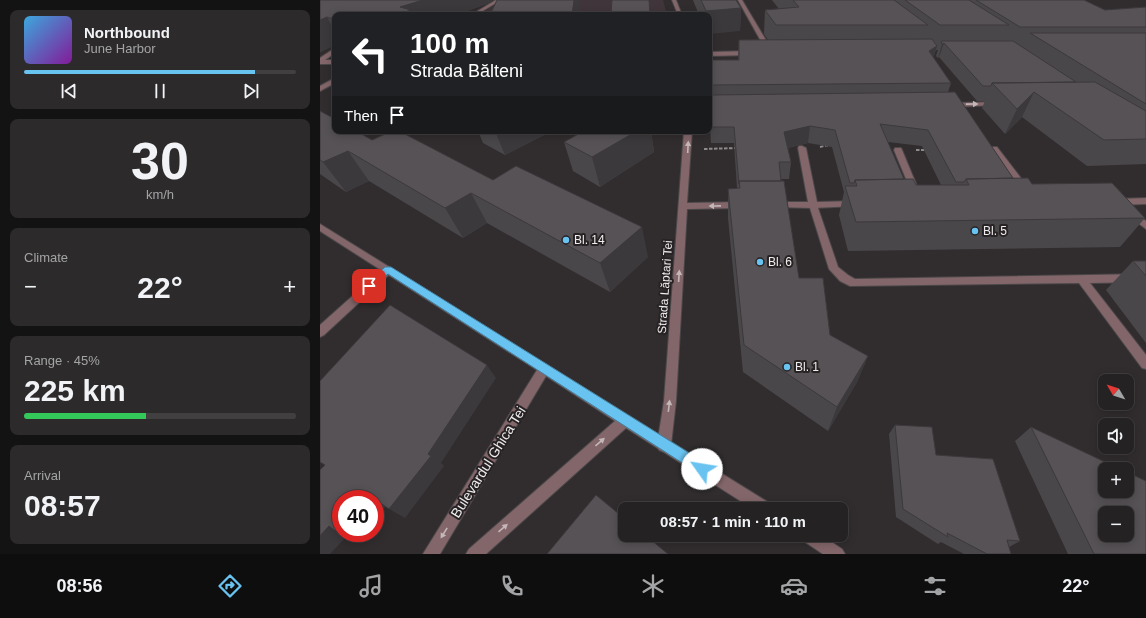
<!DOCTYPE html>
<meta charset="utf-8">
<style>
body{margin:0;font-family:Arial,sans-serif;background:#2d2a2b;color:#f1f3f6;height:100vh;display:flex;flex-direction:column;font-size:15px;white-space:nowrap}
*{box-sizing:border-box;margin:0}
p{font-size:13px;color:#a3a4a6}
.icon{flex:none;width:22px;height:22px;fill:none;stroke:currentColor;stroke-width:2;stroke-linecap:round;stroke-linejoin:round}
.map{position:relative;flex:1;overflow:hidden}
.panel{display:flex;flex-direction:column;gap:10px;padding:10px;background:#141313;width:320px}
.panel>*{flex:none}
.top-card{position:absolute;left:12px;top:12px;width:380px;height:122px;border-radius:8px;box-shadow:0 2px 10px #0003,0 0 0 1px #423f41;background:#202124;color:#fff;overflow:hidden}
.needle{width:26px;rotate:309deg}
.tools{position:absolute;left:778px;top:374px;display:grid;gap:8px}
.tools a{display:grid;place-items:center;width:36px;height:36px;border-radius:8px;background:#252223;box-shadow:0 2px 10px #0003,0 0 0 1px #423f41;font-size:20px}
.speed{position:absolute;left:12px;top:490px;display:flex;gap:8px;font-size:20px;font-weight:700;text-align:center}
.speed>*{display:grid;place-content:center;width:52px;height:52px;border-radius:50%;background:#252223;box-shadow:0 2px 10px #0003,0 0 0 1px #423f41;line-height:1}
.speed .limit{border:6px solid #d22;background:#fff;color:#111}
.pin{position:absolute;display:grid;place-items:center;width:34px;height:34px;color:#fff;margin:-17px;border-radius:8px;box-shadow:0 2px 6px #0006}
.me{position:absolute;width:44px;margin:-22px;rotate:302deg;stroke-linejoin:round;filter:drop-shadow(0 0 3px #0008)}
.turn{display:flex;align-items:center;gap:14px;height:84px;padding:0 12px;font-size:18px}
.turn .icon{width:52px;height:52px;stroke-width:2.5}
.turn b{display:block;font-size:28px;line-height:34px}
.then{display:flex;align-items:center;height:38px;padding:0 12px;background:#0003;gap:8px;font-size:15px}
.big{font-size:30px;font-weight:800;line-height:1.1}
.panel .card{flex:1;display:flex;flex-direction:column;justify-content:center;gap:6px;min-width:0;padding:0 14px;border-radius:8px;background:#2d2a2b}
.panel .dial{align-items:center;gap:0}
.dial b{font-size:52px;line-height:1}
.song{display:flex;align-items:center;gap:12px}
.cover{width:48px;height:48px;border-radius:6px;background:linear-gradient(135deg,hsl(200 70% 55%),hsl(290 70% 35%))}
.played{height:4px;border-radius:2px;background:linear-gradient(90deg,#69c3f1 85%,#423f41 85%)}
.keys{display:flex;justify-content:space-around;direction:ltr}
.heat{display:flex;justify-content:space-between;align-items:center;font-size:22px;direction:ltr}
.charge{height:6px;border-radius:3px;background:linear-gradient(90deg,#34c759 45%,#423f41 0)}
.trip{position:absolute;left:298px;top:502px;width:230px;height:40px;border-radius:8px;background:#252223;box-shadow:0 2px 10px #0003,0 0 0 1px #423f41;font-weight:800;line-height:40px;text-align:center}
.menu{display:flex;height:64px;justify-content:space-around;align-items:center;background:#0f0e0e;color:#a3a4a6}
.menu .icon{width:28px;height:28px}
.menu .selected{color:#69c3f1}
.menu b{font-size:18px;color:#f1f3f6}
main{display:flex;flex:1;min-height:0}
.map>svg:first-child{display:block}
</style>
<main>
<section class="panel">
<div class="card">
<div class="song"><i class="cover"></i><div><b>Northbound</b><p>June Harbor</p></div></div>
<div class="played"></div>
<div class="keys"><svg class="icon" aria-label="previous" viewBox="0 0 24 24"><path d="M18 5L8 12l10 7zM5 5v14"/></svg><svg class="icon" aria-label="pause" viewBox="0 0 24 24"><path d="M8 5v14M16 5v14"/></svg><svg class="icon" aria-label="next" viewBox="0 0 24 24"><path d="M6 5l10 7-10 7zM19 5v14"/></svg></div>
</div>
<div class="card dial"><b>30</b><p>km/h</p></div>
<div class="card"><p>Climate</p>
<div class="heat"><a>−</a><b class="big">22°</b><a>+</a></div>
</div>
<div class="card"><p>Range · 45%</p><b class="big">225 km</b><div class="charge"></div></div>
<div class="card"><p>Arrival</p><b class="big">08:57</b></div>
</section>
<div class="map">
<svg width="826" height="554" viewBox="0 0 826 554">
<rect width="100%" height="100%" fill="#312d2f"/>
<path fill="#40353b" d="M183,0H343L347,15H159Z"/>
<g fill="none" stroke-linecap="round" stroke-linejoin="round">
<g stroke="#4c484a" stroke-width="2">
<path id="service" d="M418,0H422L453,52L452,53L447,52Z
M677,102L679,103V105L631,107L628,105L631,103Z
M493,202L497,205L518,267L528,275L535,279L826,274V282L770,283L826,355V369L822,368L759,283L530,286L520,281L509,269L489,205Z
M812,211L826,221V229L809,216L808,214Z"/>
</g>
<g stroke="#4c484a" stroke-width="2">
<path id="minor" d="M176,0H181L156,15H151Z
M352,0H356L362,15H358Z
M15,48V53L5,60H15V64H0V58Z
M389,52L431,51L434,53L431,55L389,56Z
M15,78V83L0,91V86Z
M364,131H372L367,203L422,202L426,205L422,208L367,209L356,401L351,445L349,450L344,452L339,450L337,445L344,401Z
M479,146H482L486,148L497,202L534,201L537,202L538,204L537,206L493,208L451,207L450,205L451,203L454,202H488L478,148Z
M671,147H677L707,186V190H701L671,151Z
M575,148H581L582,150L599,191L598,193L595,194L591,191L574,150Z
M826,198V204L796,205L792,202L796,199Z
M68,266L73,270L71,273L4,335L0,337V325L65,267Z"/>
</g>
<g stroke="#4c484a" stroke-width="2">
<path id="tertiary" d="M0,224L451,504L453,509H433L306,428L166,554H146L149,549L295,421L226,376L120,554H103L217,370L0,231Z
M479,535H501L522,549L525,554H503L482,540Z"/>
</g>
<path stroke="#8d8a8b" stroke-width="1.5" stroke-dasharray="2 1" stroke-linecap="butt" d="M507,146L510,144"/>
<path stroke="#8d8a8b" stroke-width="2" stroke-dasharray="3.5 1.5" stroke-linecap="butt" d="M500,147L508,145
M384,149L417,148
M596,150H607"/>
<use href="#service" fill="#83666a" fill-rule="evenodd"/>
<use href="#minor" fill="#83666a" fill-rule="evenodd"/>
<use href="#tertiary" fill="#83666a" fill-rule="evenodd"/>
</g>
<path fill="#4a474a" fill-rule="evenodd" d="M0,0H173L166,4L137,15H15V45L0,52Z
M373,0H416L421,8L420,31L389,15H379Z
M452,0H764L785,10L826,7V164L767,166L702,117L685,134L662,108L665,101H657L619,57L618,58L616,56L618,50H616L613,57L631,83L628,92L693,178L825,218L800,247L528,251L519,215L524,192L512,147L488,143L468,148L471,162L469,179H461L479,278L510,335L548,356L537,382L508,431L423,372L408,218V189L417,188L414,143H391L390,127L392,100H390L389,82L418,60L419,40H448L444,34L445,10L459,9ZM568,142L602,146L621,185H596L584,179Z
M0,111L52,140L173,180L328,257L290,292L167,223L143,238L49,181L26,192L0,174Z
M158,131H232L185,155L163,143Z
M264,131H331L334,152L280,187L253,171L244,142Z
M813,261H826V343L786,290Z
M575,425L616,455L700,541L689,547L691,554H644L621,542L618,544L576,517L569,434Z
M711,427L826,554H748L695,441Z"/>
<path fill="#3c393c" d="M69,0H173L166,4L137,15H76Z
M254,0H259L260,4L258,15H252Z
M421,8L420,31L389,34V15H386V11Z
M7,17L15,31V45L0,52V20Z
M624,43L619,57L618,58L622,44Z
M617,46L612,63L609,51Z
M714,92L702,117L685,134L697,109Z
M490,126L488,143L463,149L464,132Z
M175,131H232L185,155Z
M317,131H331L334,152L280,187L272,157Z
M28,151L49,181L26,192L3,162Z
M151,193L167,223L143,238L125,208Z
M322,227L328,257L290,292L280,263Z
M548,356L537,382L508,431L517,407Z
M167,365L176,378L121,463L124,466L85,518L69,509Z
M50,496L67,505L55,517V499H47Z
M21,525V533H40L34,539L27,536L10,554H0V536L9,526Z"/>
<path fill="#565256" stroke="#3c393c" fill-rule="evenodd" d="M0,0H103L80,7L91,10L77,15H15V20L7,17L0,20Z
M177,0H254L252,15H170Z
M292,0H329L330,15H291Z
M381,0H416L421,8L386,11Z
M473,0H574L608,25H456L445,10L479,7Z
M585,0H649L689,25H620Z
M656,0H764L785,10L826,7V27H700Z
M710,33H826V104Z
M612,39L617,46L609,51L631,83L392,85V82H389L390,60H419V40Z
M621,41H693L756,82L672,83L671,86H663L624,43L622,44Z
M775,82L826,111V139L784,140L714,92L697,109L672,83Z
M635,92L693,178L646,179L644,182H636L608,130L560,124L584,179L535,180L534,183H530L515,130L490,126L464,132L471,162H459L461,181H419V184L414,127H390L392,95Z
M0,111L15,119V131H36L52,140L72,131H79L173,180L196,166L322,227L280,263L151,193L125,208L28,151L3,162L0,160Z
M264,131H317L272,157L244,142Z
M708,178L712,184L792,183L825,218L536,222L525,186H537L535,180L593,179L596,185H649L646,179Z
M419,181H464L479,278H503L510,335L548,356L517,407L424,345L408,189L420,188Z
M813,261H826V276Z
M70,305L167,365L108,454L111,456L69,509L50,496L47,499H21V525L15,531L9,526L0,536V470L5,465L0,462V381Z
M575,425L612,427L616,455L673,459L700,541L687,540L691,554H667L627,533L628,537L583,509Z
M711,427L800,469H785V491H807V472L826,481V554H774ZM785,513H807V535H785Z
M276,495L305,519V535H325L348,554H227Z"/>
<defs><path id="oneway-solid" d="M-6-.8H1V-3.2L6.5 0L1 3.2V.8H-6Z"/></defs>
<g fill="#c4b7b9">
<use href="#oneway-solid" transform="translate(652 104) rotate(-1)"/>
<use href="#oneway-solid" transform="translate(368 147) rotate(-87)"/>
<use href="#oneway-solid" transform="translate(395 206) rotate(179)"/>
<use href="#oneway-solid" transform="translate(359 276) rotate(-86)"/>
<use href="#oneway-solid" transform="translate(349 406) rotate(-83)"/>
<use href="#oneway-solid" transform="translate(280 442) rotate(-41)"/>
<use href="#oneway-solid" transform="translate(183 528) rotate(-41)"/>
<use href="#oneway-solid" transform="translate(124 533) rotate(122)"/>
</g>
<path fill="#69c3f1" stroke="#447f9d" d="M65,267H71L387,464L389,469L387,473L382,475L378,473L68,274L52,288H46V283Z"/>
<g fill="#69c3f1" stroke="#272325" stroke-width="1.5">
<circle cx="655" cy="231" r="4"/>
<circle cx="246" cy="240" r="4"/>
<circle cx="440" cy="262" r="4"/>
<circle cx="467" cy="367" r="4"/>
</g>
<g text-anchor="middle" stroke-width="4" stroke-linejoin="round" paint-order="stroke">
<g font-size="12" fill="#f0edee" stroke="#272325" text-anchor="start">
<text x="663" y="235">Bl. 5</text>
<text x="254" y="244">Bl. 14</text>
<text x="448" y="266">Bl. 6</text>
<text x="475" y="371">Bl. 1</text>
</g>
<g font-size="12" fill="#f0edee" stroke="#272325">
<text transform="translate(345 287) rotate(-86)" y="4">Strada Lăptari Tei</text>
</g>
<g font-size="14" fill="#f0edee" stroke="#272325">
<text transform="translate(168 462) rotate(-58)" y="5">Bulevardul Ghica Tei</text>
</g>
</g>
</svg>
<div class="tools">
<a><svg class="needle" viewBox="-14 -14 28 28"><path d="M0-13l5 13h-10z" fill="#e53935"/><path d="M0 13l5-13h-10z" fill="#a3a4a6"/></svg></a>
<a><svg class="icon" aria-label="sound" viewBox="0 0 24 24"><path d="M4 9h4l5-4v14l-5-4H4zM17 9q2 3 0 6"/></svg></a>
<a>+</a>
<a>−</a>
</div>
<div class="speed"><div class="limit">40</div></div>
<div class="pin" style="left:49px;top:286px;background:#d93025"><svg class="icon" aria-label="arrive" viewBox="0 0 24 24"><path d="M6 21V4h12l-3 4 3 4H6"/></svg></div>
<svg class="me" style="left:382px;top:469px" viewBox="-20 -20 40 40"><circle r="19" fill="#fff"/><path d="M0-13L10 11 0 6-10 11z" fill="#69c3f1"/></svg>
<div class="trip">08:57 · 1 min · 110 m</div>
<div class="top-card">
<div class="turn"><svg class="icon" aria-label="left" viewBox="0 0 24 24"><path d="M17 20v-9H6M10 6l-5 5 5 5"/></svg><div><b>100 m</b>Strada Bălteni</div></div>
<div class="then">Then<svg class="icon" aria-label="arrive" viewBox="0 0 24 24"><path d="M6 21V4h12l-3 4 3 4H6"/></svg></div>
</div>
</div>
</main>
<nav class="menu">
<b>08:56</b>
<svg class="icon selected" aria-label="directions" viewBox="0 0 24 24"><path d="M12 3l9 9-9 9-9-9zM9 14v-3h6M13 9l2 2-2 2"/></svg>
<svg class="icon" aria-label="music" viewBox="0 0 24 24"><path d="M9 18V5l10-2v13"/><circle cx="6" cy="18" r="3"/><circle cx="16" cy="16" r="3"/></svg>
<svg class="icon" aria-label="phone" viewBox="0 0 24 24"><path d="M5 4h4l2 5-3 2q2 4 5 5l2-3 5 2v4C11 20 4 13 5 4z"/></svg>
<svg class="icon" aria-label="climate" viewBox="0 0 24 24"><path d="M12 3v18M4 7l16 10M4 17L20 7"/></svg>
<svg class="icon" aria-label="car" viewBox="0 0 24 24"><path d="M5 17H2v-5l4-1 3-4h7l3 4 3 1v5h-3M9 17h6M6 11h13"/><circle cx="7" cy="17" r="2"/><circle cx="17" cy="17" r="2"/></svg>
<svg class="icon" aria-label="filters" viewBox="0 0 24 24"><path d="M4 7h16M4 17h16"/><circle cx="9" cy="7" r="2"/><circle cx="15" cy="17" r="2"/></svg>
<b>22°</b>
</nav>
